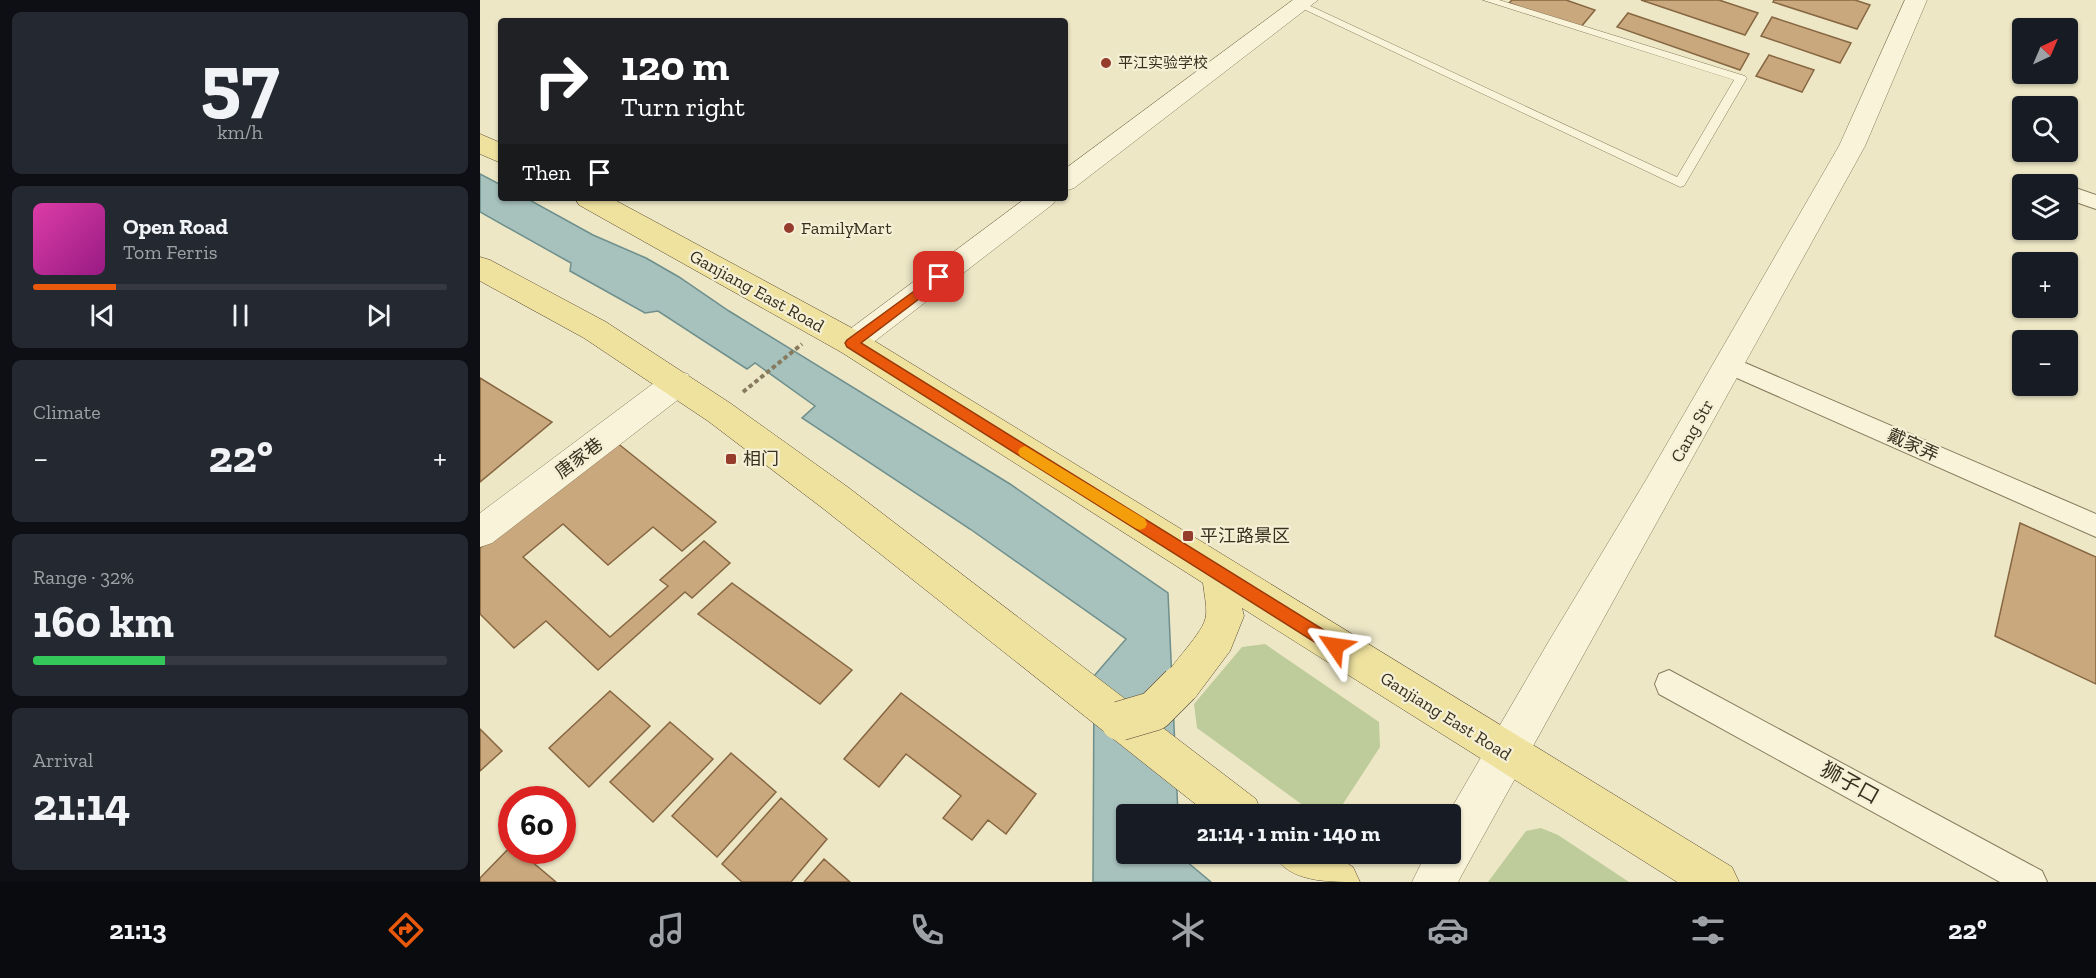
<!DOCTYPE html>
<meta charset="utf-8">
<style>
body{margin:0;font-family:"Zilla Slab","Noto Sans SC",serif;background:#242831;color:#f1f3f6;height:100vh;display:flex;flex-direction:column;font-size:22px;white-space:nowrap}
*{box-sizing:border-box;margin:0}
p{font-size:20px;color:#9ea1a6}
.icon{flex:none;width:33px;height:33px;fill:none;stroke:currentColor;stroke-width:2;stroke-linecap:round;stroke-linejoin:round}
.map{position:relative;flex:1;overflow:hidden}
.details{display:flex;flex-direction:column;gap:12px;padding:12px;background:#0d0f14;width:480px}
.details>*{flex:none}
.top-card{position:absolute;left:18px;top:18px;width:570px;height:183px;border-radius:6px;box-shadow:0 2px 4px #0004;background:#202124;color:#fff;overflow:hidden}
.needle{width:39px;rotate:44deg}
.controls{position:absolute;left:1532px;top:18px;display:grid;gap:12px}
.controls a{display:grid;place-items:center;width:66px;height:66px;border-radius:6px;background:#171b24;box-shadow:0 2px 4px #0004;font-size:30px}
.speed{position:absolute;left:18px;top:786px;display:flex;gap:12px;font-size:30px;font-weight:700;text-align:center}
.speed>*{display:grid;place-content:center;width:78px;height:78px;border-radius:50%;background:#171b24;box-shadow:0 2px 4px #0004;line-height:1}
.speed .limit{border:9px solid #d22;background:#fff;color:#111}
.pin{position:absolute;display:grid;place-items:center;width:51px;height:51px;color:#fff;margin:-26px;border-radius:12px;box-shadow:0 3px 9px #0006}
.me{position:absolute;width:66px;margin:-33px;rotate:302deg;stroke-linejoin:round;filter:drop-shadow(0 0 4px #0008)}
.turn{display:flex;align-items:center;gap:21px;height:126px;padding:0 24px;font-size:27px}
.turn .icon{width:78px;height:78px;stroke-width:2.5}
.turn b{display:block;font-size:42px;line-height:51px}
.then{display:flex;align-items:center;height:57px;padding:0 24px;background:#0003;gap:12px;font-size:22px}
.big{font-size:45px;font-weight:800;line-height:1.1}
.details .widget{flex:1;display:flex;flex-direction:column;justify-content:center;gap:9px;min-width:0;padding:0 21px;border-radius:9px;background:#242831}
.details .dial{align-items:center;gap:0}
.dial b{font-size:78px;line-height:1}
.song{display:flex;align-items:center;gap:18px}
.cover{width:72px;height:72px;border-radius:9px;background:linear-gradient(135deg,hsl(320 70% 55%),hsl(310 70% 35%))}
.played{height:6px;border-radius:3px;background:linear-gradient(90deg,#ea580c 20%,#363941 20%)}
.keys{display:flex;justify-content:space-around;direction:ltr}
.heat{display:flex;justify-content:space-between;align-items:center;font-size:33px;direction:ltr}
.charge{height:9px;border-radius:4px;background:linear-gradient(90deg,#34c759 32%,#363941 0)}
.trip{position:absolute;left:636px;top:804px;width:345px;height:60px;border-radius:6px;background:#171b24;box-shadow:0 2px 4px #0004;font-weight:800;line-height:60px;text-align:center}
.dock{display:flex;height:96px;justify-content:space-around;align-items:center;background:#090b0e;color:#9ea1a6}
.dock .icon{width:42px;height:42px}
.dock .current{color:#ea580c}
.dock b{font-size:27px;color:#f1f3f6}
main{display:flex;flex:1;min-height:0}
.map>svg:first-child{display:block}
</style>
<main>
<section class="details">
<div class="widget dial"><b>57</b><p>km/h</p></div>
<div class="widget">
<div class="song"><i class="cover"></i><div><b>Open Road</b><p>Tom Ferris</p></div></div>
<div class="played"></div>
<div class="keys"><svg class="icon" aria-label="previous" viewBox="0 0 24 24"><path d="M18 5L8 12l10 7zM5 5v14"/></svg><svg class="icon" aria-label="pause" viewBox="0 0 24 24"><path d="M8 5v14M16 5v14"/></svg><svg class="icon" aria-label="next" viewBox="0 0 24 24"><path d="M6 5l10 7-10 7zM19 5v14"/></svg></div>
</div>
<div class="widget"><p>Climate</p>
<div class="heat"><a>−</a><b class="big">22°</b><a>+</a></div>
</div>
<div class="widget"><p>Range · 32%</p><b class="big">160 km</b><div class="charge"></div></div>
<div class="widget"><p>Arrival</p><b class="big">21:14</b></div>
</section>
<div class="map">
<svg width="1616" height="882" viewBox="0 0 1616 882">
<rect width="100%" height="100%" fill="#ede7c6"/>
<path fill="#becb9a" d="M785,644L899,722L900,747L859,810L851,814H835L717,728L714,704L762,647Z
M1061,828L1078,835L1149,882H1008L1046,831Z"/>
<path fill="#a7c1bd" stroke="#6e8f8c" stroke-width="1.5" d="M0,174L21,185V198H46L113,235L166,258L199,277L249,311L530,484L688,593L698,814H646V854H700V856L731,882H613L614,676L646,639L490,529L322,418L335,406L275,363L267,369L178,311L165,313L90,271L91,263L0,212Z"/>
<path fill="#caa87d" stroke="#866742" stroke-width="1.5" d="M1032,0H1086L1115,10L1100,28L1029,3Z
M1161,0H1239L1278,13L1265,35Z
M1294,0H1375L1390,5L1377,29L1293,2Z
M1148,13L1269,54L1260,70L1137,27Z
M1292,17L1371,43L1360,63L1281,36Z
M1289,55L1334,70L1322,92L1276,76Z
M0,378L72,422L0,482Z
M136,442L236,522L202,551L173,527L128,565L83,524L43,557L130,637L188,586L180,580L224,541L250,563L212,598L205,592L118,670L66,621L34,648L0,614V548Z
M1540,523L1616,557V684L1515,636Z
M252,583L372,670L340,704L218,614Z
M130,691L170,726L109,787L69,748Z
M421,693L556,794L526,834L508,820L492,840L463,818L481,796L426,754L399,787L364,759Z
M190,722L233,759L173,822L130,782Z
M0,729L22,751L0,771Z
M251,753L296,792L237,857L192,816Z
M301,798L347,839L311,882H262L242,864Z
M32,845V850H38L76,882H0V878Z
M344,859L370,882H324Z"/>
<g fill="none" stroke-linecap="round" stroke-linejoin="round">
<g stroke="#887a5c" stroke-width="1">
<path id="service" d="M1003,0H1019L1265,76L1267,78L1204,186L1200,187L815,5L824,3L1197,177L1254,80Z"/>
</g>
<g stroke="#887a5c" stroke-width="2">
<path id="pedestrian" d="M1587,185L1616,195V209L1587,199Z
M1249,356L1616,514V537L1241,371L1238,365L1241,359Z
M1189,670L1562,871L1567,882H1520L1179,694L1175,684L1179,674Z"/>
</g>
<g stroke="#887a5c" stroke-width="1">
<path id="minor" d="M813,0H838L594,188L585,191V169Z
M546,198H577L573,204L382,351L372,355L362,351L357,343L362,335Z
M197,371L208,374L212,383L208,392L12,543L0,547V513L186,374Z"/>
</g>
<g stroke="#887a5c" stroke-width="1">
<path id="tertiary" d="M1425,0H1447L1385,146L985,869L978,882H932L946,854H970V814H968L1069,641L1166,480L1359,146Z"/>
</g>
<g stroke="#564730" stroke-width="1">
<path id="primary" d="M0,134L21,143V163L0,154Z
M95,198H131L383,334L1252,867L1259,882H1197L762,608L764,616L750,651L714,699L700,704L686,699L681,685C689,664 725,633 726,615C727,605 724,593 723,583L361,352L99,205Z
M0,257L10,260L126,322L250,403L369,488L776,799L782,814H728L345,510L228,421L104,338L0,281Z
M793,854H852L873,867L880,882C845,882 809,882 793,854Z"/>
</g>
<use href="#service" fill="#f8f3d9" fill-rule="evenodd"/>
<use href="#pedestrian" fill="#f8f3d9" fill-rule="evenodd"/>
<use href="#minor" fill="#f8f3d9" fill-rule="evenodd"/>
<use href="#tertiary" fill="#f8f3d9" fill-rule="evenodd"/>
<use href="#primary" fill="#efe29f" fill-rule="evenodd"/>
<g stroke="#564730" stroke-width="40" stroke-linecap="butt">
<path id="primary-bridge" d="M640,721L674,711L700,685"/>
</g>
<path stroke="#887a5c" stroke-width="4" stroke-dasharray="4.5 3" stroke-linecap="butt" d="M263,392L322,344"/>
<use href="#primary-bridge" stroke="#efe29f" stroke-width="39"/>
</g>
<path fill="#ea580c" stroke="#983908" stroke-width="1.5" d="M459,273L464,274V280L381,343L860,640L863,646L860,651L855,653L849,651L367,347L365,343L367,340Z"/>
<path fill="#f59e0b" d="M545,446L665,519L667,524L665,528L660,530L655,528L540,456L538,452L540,448Z"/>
<g fill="#953c2d" stroke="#f5f0d5" stroke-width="2">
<circle cx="626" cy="63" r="6"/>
<circle cx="309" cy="228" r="6"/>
<rect x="245" y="453" width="12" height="12" rx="3"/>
<rect x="702" y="530" width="12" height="12" rx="3"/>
</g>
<g text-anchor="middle" stroke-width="4.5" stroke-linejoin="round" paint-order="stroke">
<g font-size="15" fill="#382f1f" stroke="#f5f0d5" text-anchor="start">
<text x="638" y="68">平江实验学校</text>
</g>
<g font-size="18" fill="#382f1f" stroke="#f5f0d5" text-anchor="start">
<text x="321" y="234">FamilyMart</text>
<text x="263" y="465">相门</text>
<text x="720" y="542">平江路景区</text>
</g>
<g font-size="18" fill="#382f1f" stroke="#f5f0d5">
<text transform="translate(277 291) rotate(29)" y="6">Ganjiang East Road</text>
<text transform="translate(1212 431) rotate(-61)" y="6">Cang Str</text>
<text transform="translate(1433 445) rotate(24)" y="6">戴家弄</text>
<text transform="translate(99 458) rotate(-37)" y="6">唐家巷</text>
<text transform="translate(966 716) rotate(32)" y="6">Ganjiang East Road</text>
</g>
<g font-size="21" fill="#382f1f" stroke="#f5f0d5">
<text transform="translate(1370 783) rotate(29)" y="7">狮子口</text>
</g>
</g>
</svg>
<div class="controls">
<a><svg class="needle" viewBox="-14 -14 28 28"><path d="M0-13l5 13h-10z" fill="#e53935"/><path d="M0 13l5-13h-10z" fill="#9ea1a6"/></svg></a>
<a><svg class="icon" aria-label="search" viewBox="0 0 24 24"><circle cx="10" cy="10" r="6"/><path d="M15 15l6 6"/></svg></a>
<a><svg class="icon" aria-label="layers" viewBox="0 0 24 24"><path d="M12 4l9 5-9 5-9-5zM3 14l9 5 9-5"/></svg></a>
<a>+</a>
<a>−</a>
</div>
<div class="speed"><div class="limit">60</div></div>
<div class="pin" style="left:459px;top:277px;background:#d93025"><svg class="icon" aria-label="arrive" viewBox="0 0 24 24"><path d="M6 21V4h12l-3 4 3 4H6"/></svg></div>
<svg class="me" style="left:855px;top:646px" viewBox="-20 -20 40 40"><path d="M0-17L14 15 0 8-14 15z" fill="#ea580c" stroke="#fff" stroke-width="4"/></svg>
<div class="trip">21:14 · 1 min · 140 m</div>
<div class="top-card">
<div class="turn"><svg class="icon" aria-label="right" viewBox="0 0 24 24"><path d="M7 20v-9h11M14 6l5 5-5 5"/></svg><div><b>120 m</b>Turn right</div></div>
<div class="then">Then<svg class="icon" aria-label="arrive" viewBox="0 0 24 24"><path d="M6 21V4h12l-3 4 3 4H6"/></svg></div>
</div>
</div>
</main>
<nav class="dock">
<b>21:13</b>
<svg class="icon current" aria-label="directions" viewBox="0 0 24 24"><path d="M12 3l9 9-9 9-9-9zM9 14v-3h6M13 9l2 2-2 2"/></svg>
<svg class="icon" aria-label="music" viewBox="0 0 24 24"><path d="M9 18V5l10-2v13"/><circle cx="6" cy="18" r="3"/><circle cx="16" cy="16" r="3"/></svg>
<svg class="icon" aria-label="phone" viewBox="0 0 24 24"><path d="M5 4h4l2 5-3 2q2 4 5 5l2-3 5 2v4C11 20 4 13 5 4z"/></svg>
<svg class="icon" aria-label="climate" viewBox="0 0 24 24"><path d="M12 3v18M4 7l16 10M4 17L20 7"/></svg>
<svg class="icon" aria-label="car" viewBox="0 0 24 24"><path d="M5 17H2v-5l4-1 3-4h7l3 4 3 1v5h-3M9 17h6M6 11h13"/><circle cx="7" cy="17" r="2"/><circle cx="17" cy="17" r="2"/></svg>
<svg class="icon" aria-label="filters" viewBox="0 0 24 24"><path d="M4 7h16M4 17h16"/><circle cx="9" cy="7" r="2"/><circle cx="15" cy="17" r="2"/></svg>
<b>22°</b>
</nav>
